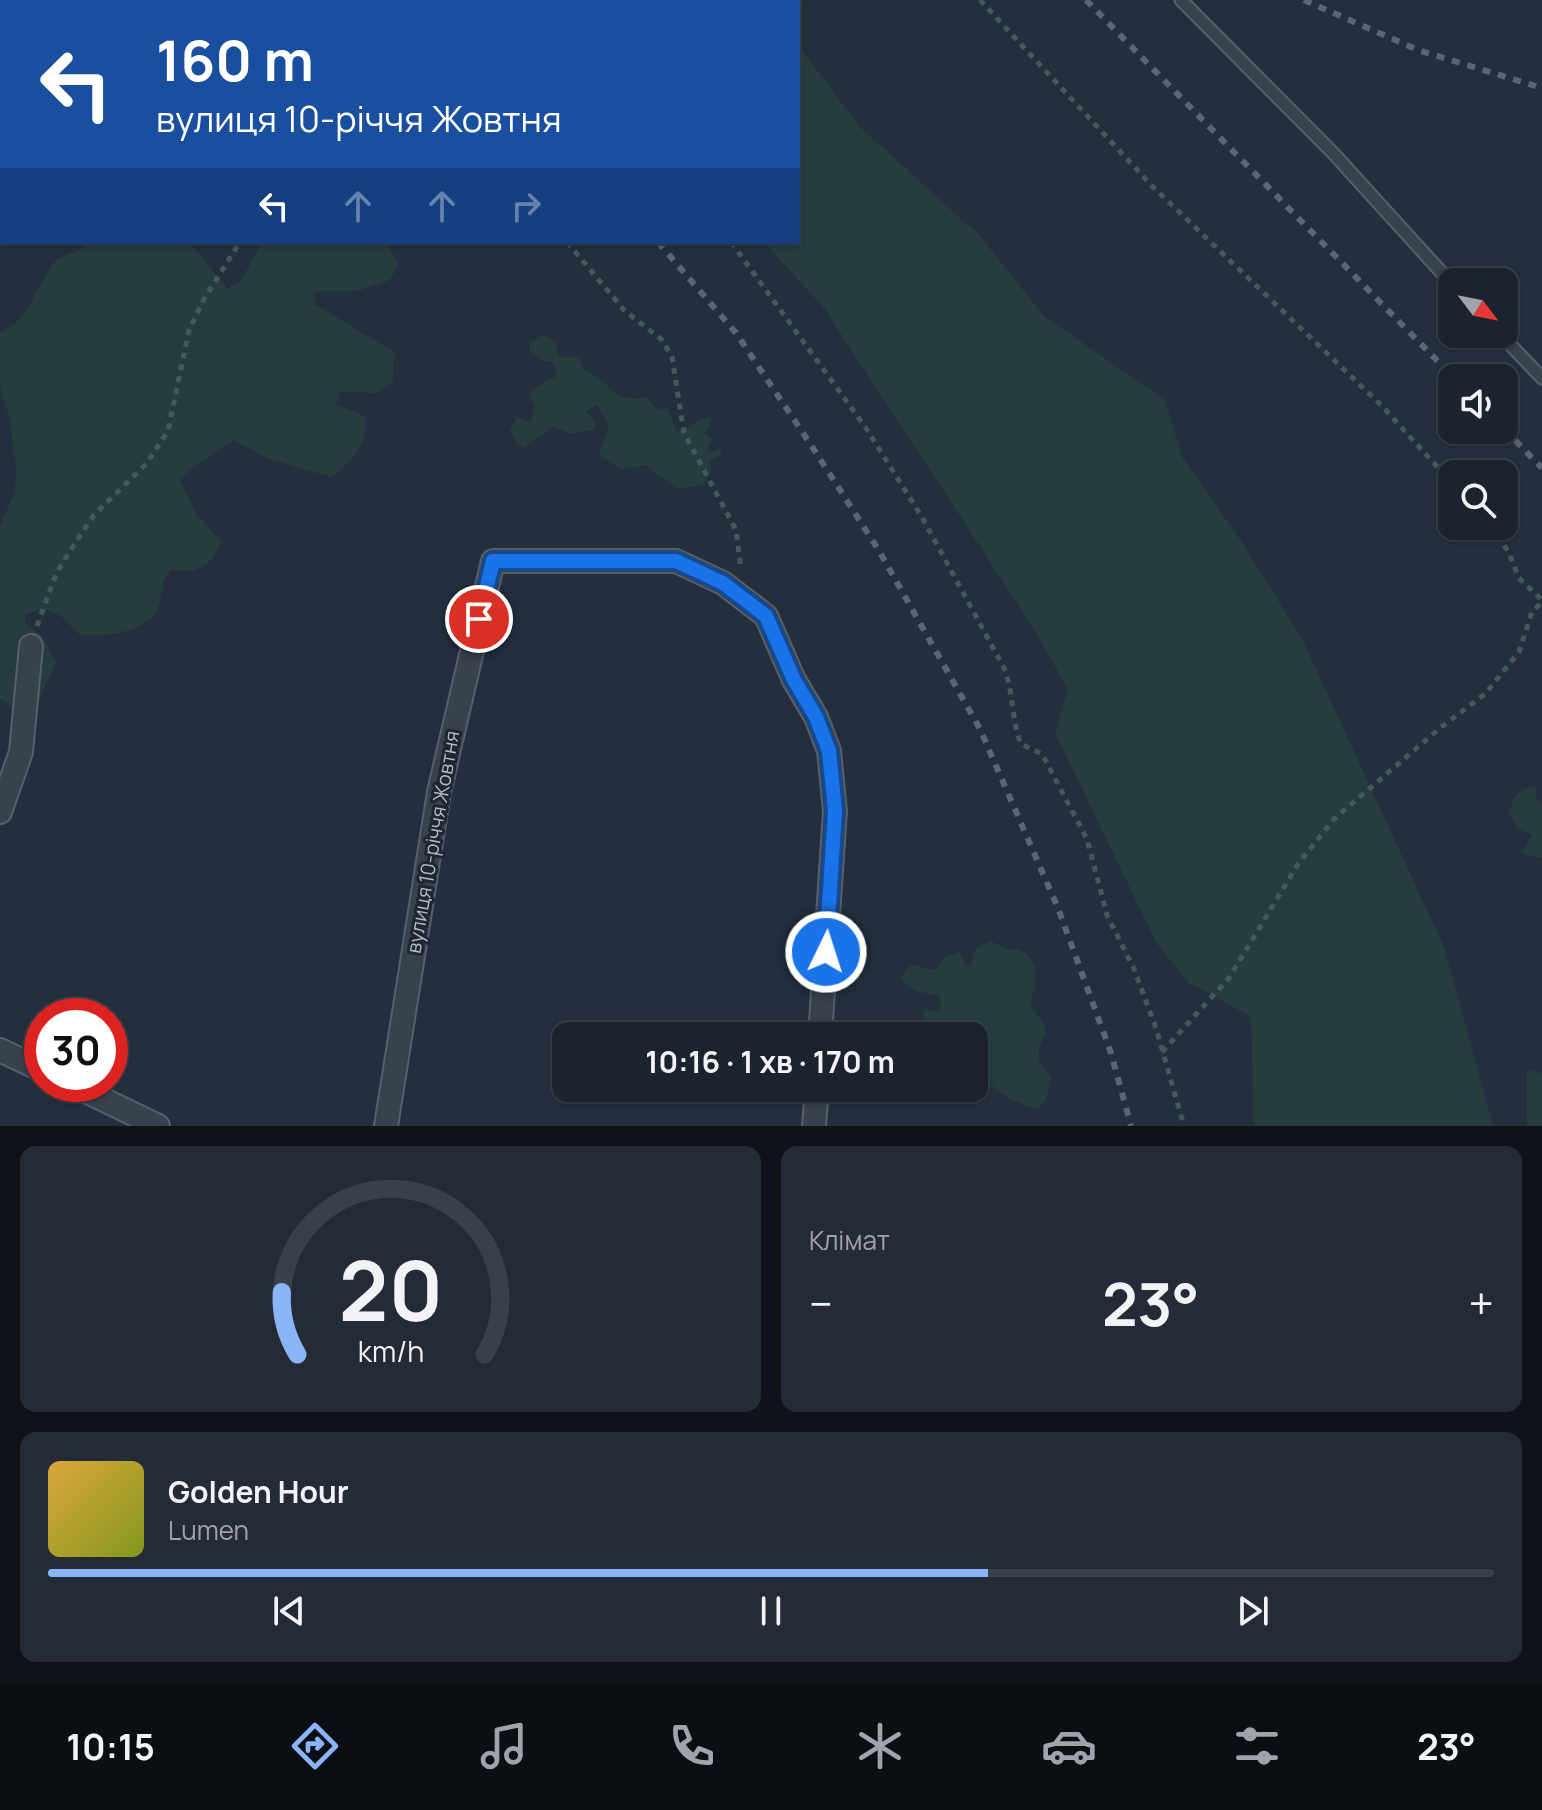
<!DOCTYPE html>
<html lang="uk">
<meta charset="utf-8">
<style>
body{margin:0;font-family:Manrope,sans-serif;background:#242b36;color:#f1f3f6;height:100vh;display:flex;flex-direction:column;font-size:30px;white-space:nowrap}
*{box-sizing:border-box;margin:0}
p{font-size:26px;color:#a0a4aa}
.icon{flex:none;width:44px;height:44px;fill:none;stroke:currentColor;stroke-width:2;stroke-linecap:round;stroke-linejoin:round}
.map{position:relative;height:1126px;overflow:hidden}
.panel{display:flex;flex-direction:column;gap:20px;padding:20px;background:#0f1319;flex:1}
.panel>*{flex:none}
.banner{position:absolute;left:0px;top:0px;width:800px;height:244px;box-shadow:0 2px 6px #0004,0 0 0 2px #39404a;background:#1a4fa0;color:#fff;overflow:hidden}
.needle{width:52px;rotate:122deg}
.tools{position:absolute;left:1438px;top:268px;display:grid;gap:16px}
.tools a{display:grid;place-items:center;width:80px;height:80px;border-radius:16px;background:#1b232e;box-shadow:0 2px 6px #0004,0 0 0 2px #39404a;font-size:40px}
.speed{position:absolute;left:24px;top:998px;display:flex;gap:16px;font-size:40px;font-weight:700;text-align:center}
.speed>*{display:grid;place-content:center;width:104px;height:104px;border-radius:50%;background:#1b232e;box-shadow:0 2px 6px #0004,0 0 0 2px #39404a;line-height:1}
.speed .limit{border:12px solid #d22;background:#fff;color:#111}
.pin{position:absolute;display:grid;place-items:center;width:68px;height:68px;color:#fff;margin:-34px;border:4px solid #fff;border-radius:50%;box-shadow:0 2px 8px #0007}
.me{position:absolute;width:88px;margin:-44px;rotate:4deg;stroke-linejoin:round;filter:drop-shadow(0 0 6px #0008)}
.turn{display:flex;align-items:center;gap:28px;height:168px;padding:0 24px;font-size:36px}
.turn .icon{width:104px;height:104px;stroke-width:2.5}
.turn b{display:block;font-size:56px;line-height:68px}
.lanes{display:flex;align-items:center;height:76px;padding:0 24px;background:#0003;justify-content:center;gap:40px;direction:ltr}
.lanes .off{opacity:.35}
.big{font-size:60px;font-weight:700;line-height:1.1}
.panel .widget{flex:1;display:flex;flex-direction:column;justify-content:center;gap:12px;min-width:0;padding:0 28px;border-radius:16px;background:#242b36}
.panel .dial{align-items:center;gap:0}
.dial svg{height:208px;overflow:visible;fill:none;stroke:#39404a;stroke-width:7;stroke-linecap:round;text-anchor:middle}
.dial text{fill:#f1f3f6;stroke:none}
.song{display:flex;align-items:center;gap:24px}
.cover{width:96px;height:96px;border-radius:12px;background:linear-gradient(135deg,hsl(40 70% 55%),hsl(70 70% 35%))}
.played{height:8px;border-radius:4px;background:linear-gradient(90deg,#8ab4f8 65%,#39404a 65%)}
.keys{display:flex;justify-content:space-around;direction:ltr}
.heat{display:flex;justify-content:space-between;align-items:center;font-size:44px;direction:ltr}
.panel .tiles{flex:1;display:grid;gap:20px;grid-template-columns:1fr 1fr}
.widget:last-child{grid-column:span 2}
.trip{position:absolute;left:552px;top:1022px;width:436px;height:80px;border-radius:16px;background:#1b232e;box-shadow:0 2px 6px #0004,0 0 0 2px #39404a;font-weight:700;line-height:80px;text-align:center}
.menu{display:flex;height:128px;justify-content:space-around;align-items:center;background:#0b0e12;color:#a0a4aa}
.menu .icon{width:56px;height:56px}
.menu .current{color:#8ab4f8}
.menu b{font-size:36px;color:#f1f3f6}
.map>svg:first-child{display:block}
</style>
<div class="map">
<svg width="1542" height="1126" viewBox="0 0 1542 1126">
<rect width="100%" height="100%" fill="#242f3e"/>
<path fill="#263c3f" d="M798,45L859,126L980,236L1044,316L1165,400L1182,457L1244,545L1303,641L1444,947L1493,1126H1254L1251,1017L1188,982L1157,944L1055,733L1068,689L1032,626L824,308L764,242H798Z
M90,242H189L228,289L241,280L263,242H384L399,263L390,280L357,291H315L313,303L394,352L393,381L378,393L340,392L336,404L366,417C368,447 353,459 331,477L269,459L234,440L191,469L180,481L197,515L221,541C213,565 197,576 172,569C161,579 163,590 159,604C151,633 105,637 80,635C60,616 56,603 25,615L26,625L43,637L56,662L36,708L16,711L0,698V526L15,491L16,468L10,420L0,387V333C31,317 34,290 53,264C61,253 82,253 90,242Z
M542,335L556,341L558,357H578L584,371C614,379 610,405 646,397L658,410L667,407L676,431C690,430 695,417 710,418V425L704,433L712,440L707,449L710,453L720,449L722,454L710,461L711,471L703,485L677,489L646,465L622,470L600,456V452L609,427L597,405L586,412L595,421V429L570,434L553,426L525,448L517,444L510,431L516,419L520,418L531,422L535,407L530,395L532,389L554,378L557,371L550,361H543L529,351L530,342Z
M1528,786L1536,788V798L1542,804V858L1528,856L1523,852L1532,835L1518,829L1509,814L1514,797Z
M990,941L1007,949L1020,950C1044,965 1033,983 1031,1007C1059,1041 1037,1028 1039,1061L1051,1077L1046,1100L1038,1109C1023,1108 979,1083 975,1068C972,1059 974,1046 974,1036H962L957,1032L933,1034C925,1027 922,1021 924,1010L938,1012L941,1007L940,996L916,991L900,979L911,965L936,970L946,957L960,952L966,967L972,963L976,949Z
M1527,1070L1542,1073V1126H1527Z"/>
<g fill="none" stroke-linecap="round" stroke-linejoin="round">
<g stroke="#565f6c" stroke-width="15">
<path id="service" d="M1181,0L1334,154L1452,284
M1500,334L1542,378"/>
</g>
<g stroke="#565f6c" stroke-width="26">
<path id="minor" d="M0,812L21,752L31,646
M0,1050L42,1070
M71,1084L158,1126
M386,1126L439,792L493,561H676L723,583L766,616L794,680L816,717L829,751L835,811L820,1036
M814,1126L817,1088"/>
</g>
<path stroke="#44595c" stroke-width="5" stroke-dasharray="6 6" stroke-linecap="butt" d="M4,0L7,2
M376,0L377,2
M415,0L416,2
M507,0L509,2
M605,0V2
M980,0L1152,186L1381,405L1452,483
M567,242L624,310L662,340L672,357L684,433L736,530L741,569
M731,242L866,428L923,519L1004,668C1014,693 1011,719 1021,744L1042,754L1087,839L1107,915L1134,969L1156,1028L1184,1126
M1490,526L1508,551L1519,578L1542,600
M37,626L56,574L73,546L94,515L146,464L168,431L189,330L204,299L240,242
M1162,1052L1229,978L1298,864L1334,819L1440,728L1485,694L1519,652L1532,612L1542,602"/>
<use href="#service" stroke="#38414e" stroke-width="11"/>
<use href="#minor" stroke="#38414e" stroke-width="22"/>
<path stroke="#5a6575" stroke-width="6" stroke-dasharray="8 8" stroke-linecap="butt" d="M440,0L442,2
M1086,0L1454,378
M1304,0L1418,50L1542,88
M658,242L736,333L811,445L878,549L980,729L1058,908L1111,1053L1131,1126
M1504,429L1542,468"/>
</g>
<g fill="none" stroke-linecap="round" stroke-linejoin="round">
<g stroke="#114b97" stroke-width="20">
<path id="route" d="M479,619L493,561H676L723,583L766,616L794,680L816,717L829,751L835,811L826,952"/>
</g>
<use href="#route" stroke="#1a73e8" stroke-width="14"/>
</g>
<g text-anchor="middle" stroke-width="6" stroke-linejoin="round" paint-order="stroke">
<g font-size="20" fill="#b4bcc9" stroke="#1d2633">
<text transform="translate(433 842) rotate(-80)" y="7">вулиця 10-річчя Жовтня</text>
</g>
</g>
</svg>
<div class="tools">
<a><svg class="needle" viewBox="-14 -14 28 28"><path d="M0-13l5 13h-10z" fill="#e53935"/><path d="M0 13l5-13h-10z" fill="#a0a4aa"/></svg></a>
<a><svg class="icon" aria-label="sound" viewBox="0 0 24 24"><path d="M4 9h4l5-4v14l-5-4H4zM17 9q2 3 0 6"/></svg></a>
<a><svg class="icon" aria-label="search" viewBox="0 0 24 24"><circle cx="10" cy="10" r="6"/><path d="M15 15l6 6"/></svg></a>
</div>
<div class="speed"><div class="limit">30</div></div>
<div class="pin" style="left:479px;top:619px;background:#d93025"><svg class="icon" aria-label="arrive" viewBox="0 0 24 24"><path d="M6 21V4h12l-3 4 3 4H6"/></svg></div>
<svg class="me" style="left:826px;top:952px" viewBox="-20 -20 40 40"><circle r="17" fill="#1a73e8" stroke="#fff" stroke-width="3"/><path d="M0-11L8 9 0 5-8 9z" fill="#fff"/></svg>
<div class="trip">10:16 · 1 хв · 170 m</div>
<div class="banner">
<div class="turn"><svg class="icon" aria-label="left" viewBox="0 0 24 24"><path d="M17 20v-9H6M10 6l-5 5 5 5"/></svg><div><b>160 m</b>вулиця 10-річчя Жовтня</div></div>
<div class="lanes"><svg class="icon" aria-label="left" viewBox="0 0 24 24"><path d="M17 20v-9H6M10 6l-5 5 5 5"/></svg><svg class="icon off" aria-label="ahead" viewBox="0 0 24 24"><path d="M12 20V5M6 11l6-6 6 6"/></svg><svg class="icon off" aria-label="ahead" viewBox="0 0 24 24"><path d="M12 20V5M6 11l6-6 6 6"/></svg><svg class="icon off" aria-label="right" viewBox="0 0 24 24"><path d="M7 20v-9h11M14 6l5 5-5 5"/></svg></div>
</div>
</div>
<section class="panel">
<div class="tiles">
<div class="widget dial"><svg viewBox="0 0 100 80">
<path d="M14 69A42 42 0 1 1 86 69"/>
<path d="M14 69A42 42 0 0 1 8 45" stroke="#8ab4f8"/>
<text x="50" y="56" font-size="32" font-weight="700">20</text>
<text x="50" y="72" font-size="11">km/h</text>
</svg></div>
<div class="widget"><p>Клімат</p>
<div class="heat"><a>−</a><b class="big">23°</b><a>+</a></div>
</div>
<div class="widget">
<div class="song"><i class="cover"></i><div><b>Golden Hour</b><p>Lumen</p></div></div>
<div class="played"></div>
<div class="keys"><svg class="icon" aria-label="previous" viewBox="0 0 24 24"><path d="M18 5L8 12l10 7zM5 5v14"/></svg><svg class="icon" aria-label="pause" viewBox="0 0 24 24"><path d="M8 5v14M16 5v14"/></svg><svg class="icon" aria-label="next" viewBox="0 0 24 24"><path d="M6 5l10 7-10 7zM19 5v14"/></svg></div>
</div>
</div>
</section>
<nav class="menu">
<b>10:15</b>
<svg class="icon current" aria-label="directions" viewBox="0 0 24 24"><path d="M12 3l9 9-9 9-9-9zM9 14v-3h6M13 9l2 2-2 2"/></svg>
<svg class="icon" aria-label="music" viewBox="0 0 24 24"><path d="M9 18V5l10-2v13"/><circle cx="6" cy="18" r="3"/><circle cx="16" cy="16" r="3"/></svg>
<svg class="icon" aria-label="phone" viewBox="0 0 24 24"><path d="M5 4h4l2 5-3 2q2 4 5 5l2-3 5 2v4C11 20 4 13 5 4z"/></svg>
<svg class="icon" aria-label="climate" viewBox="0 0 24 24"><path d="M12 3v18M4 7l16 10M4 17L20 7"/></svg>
<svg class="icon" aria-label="car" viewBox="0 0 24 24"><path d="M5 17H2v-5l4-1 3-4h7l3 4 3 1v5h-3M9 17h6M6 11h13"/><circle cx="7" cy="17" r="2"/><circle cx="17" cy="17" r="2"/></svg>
<svg class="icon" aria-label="filters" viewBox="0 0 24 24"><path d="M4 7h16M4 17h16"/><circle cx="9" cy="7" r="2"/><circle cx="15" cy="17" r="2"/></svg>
<b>23°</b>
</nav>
